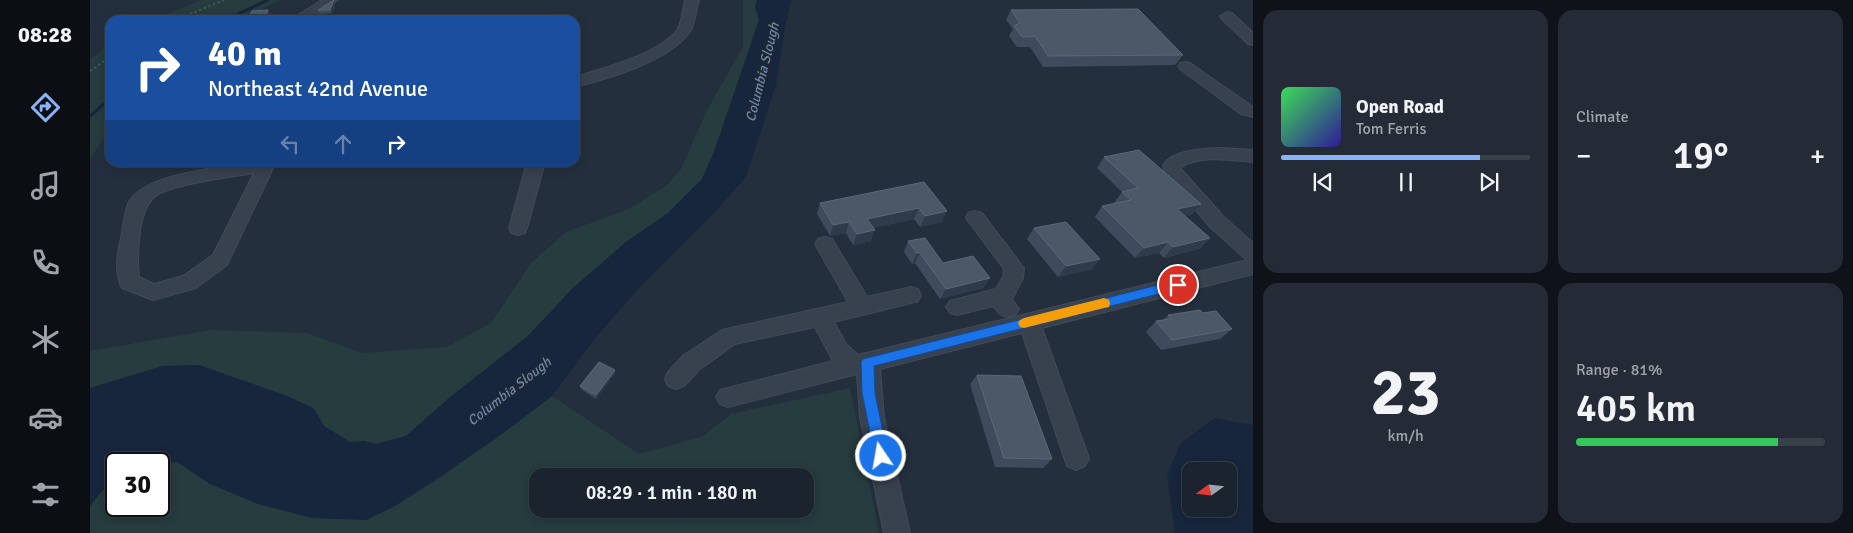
<!DOCTYPE html>
<meta charset="utf-8">
<style>
body{margin:0;font-family:Signika,sans-serif;background:#242b36;color:#f1f3f6;height:100vh;display:flex;flex-direction:column;font-size:19px;white-space:nowrap}
*{box-sizing:border-box;margin:0}
p{font-size:16px;color:#a0a4aa}
.icon{flex:none;width:28px;height:28px;fill:none;stroke:currentColor;stroke-width:2;stroke-linecap:round;stroke-linejoin:round}
.map{position:relative;flex:1;overflow:hidden}
.sheet{display:flex;flex-direction:column;gap:10px;padding:10px;background:#0f1319;width:600px}
.sheet>*{flex:none}
.hud{position:absolute;left:15px;top:15px;width:475px;height:152px;border-radius:15px;box-shadow:0 2px 12px #0003,0 0 0 1px #39404a;background:#1a4fa0;color:#fff;overflow:hidden}
.needle{width:32px;rotate:255deg}
.buttons{position:absolute;left:1092px;top:462px;display:grid;gap:10px}
.buttons a{display:grid;place-items:center;width:55px;height:55px;border-radius:10px;background:#1b232e;box-shadow:0 2px 12px #0003,0 0 0 1px #39404a;font-size:25px}
.speed{position:absolute;left:15px;top:452px;display:flex;gap:10px;font-size:25px;font-weight:700;text-align:center}
.speed>*{display:grid;place-content:center;width:65px;height:65px;border-radius:50%;background:#1b232e;box-shadow:0 2px 12px #0003,0 0 0 1px #39404a;line-height:1}
.speed .limit{border:2px solid #111;border-radius:8px;background:#fff;color:#111}
.pin{position:absolute;display:grid;place-items:center;width:42px;height:42px;color:#fff;margin:-21px;border:2px solid #fff;border-radius:50%;box-shadow:0 1px 5px #0007}
.me{position:absolute;width:55px;margin:-28px;rotate:348deg;stroke-linejoin:round;filter:drop-shadow(0 0 4px #0008)}
.turn{display:flex;align-items:center;gap:18px;height:105px;padding:0 20px;font-size:22px}
.turn .icon{width:65px;height:65px;stroke-width:2.5}
.turn b{display:block;font-size:35px;line-height:42px}
.lanes{display:flex;align-items:center;height:48px;padding:0 20px;background:#0003;justify-content:center;gap:25px;direction:ltr}
.lanes .off{opacity:.35}
.big{font-size:38px;font-weight:600;line-height:1.1}
.sheet .widget{flex:1;display:flex;flex-direction:column;justify-content:center;gap:8px;min-width:0;padding:0 18px;border-radius:15px;background:#242b36}
.sheet .dial{align-items:center;gap:0}
.dial b{font-size:65px;line-height:1}
.song{display:flex;align-items:center;gap:15px}
.cover{width:60px;height:60px;border-radius:8px;background:linear-gradient(135deg,hsl(130 70% 55%),hsl(250 70% 35%))}
.played{height:5px;border-radius:2px;background:linear-gradient(90deg,#8ab4f8 80%,#39404a 80%)}
.keys{display:flex;justify-content:space-around;direction:ltr}
.heat{display:flex;justify-content:space-between;align-items:center;font-size:28px;direction:ltr}
.charge{height:8px;border-radius:4px;background:linear-gradient(90deg,#34c759 81%,#39404a 0)}
.sheet .tiles{flex:1;display:grid;gap:10px;grid-template-columns:repeat(2,1fr)}
.trip{position:absolute;left:439px;top:468px;width:285px;height:50px;border-radius:15px;background:#1b232e;box-shadow:0 2px 12px #0003,0 0 0 1px #39404a;font-weight:600;line-height:50px;text-align:center}
main{display:flex;flex:1;min-height:0}
.menu{display:flex;flex-direction:column;width:90px;justify-content:space-around;align-items:center;background:#0b0e12;color:#a0a4aa}
.menu .icon{width:35px;height:35px}
.menu .active{color:#8ab4f8}
.menu b{font-size:22px;color:#f1f3f6}
.map>svg:first-child{display:block}
</style>
<main>
<nav class="menu">
<b>08:28</b>
<svg class="icon active" aria-label="directions" viewBox="0 0 24 24"><path d="M12 3l9 9-9 9-9-9zM9 14v-3h6M13 9l2 2-2 2"/></svg>
<svg class="icon" aria-label="music" viewBox="0 0 24 24"><path d="M9 18V5l10-2v13"/><circle cx="6" cy="18" r="3"/><circle cx="16" cy="16" r="3"/></svg>
<svg class="icon" aria-label="phone" viewBox="0 0 24 24"><path d="M5 4h4l2 5-3 2q2 4 5 5l2-3 5 2v4C11 20 4 13 5 4z"/></svg>
<svg class="icon" aria-label="climate" viewBox="0 0 24 24"><path d="M12 3v18M4 7l16 10M4 17L20 7"/></svg>
<svg class="icon" aria-label="car" viewBox="0 0 24 24"><path d="M5 17H2v-5l4-1 3-4h7l3 4 3 1v5h-3M9 17h6M6 11h13"/><circle cx="7" cy="17" r="2"/><circle cx="17" cy="17" r="2"/></svg>
<svg class="icon" aria-label="filters" viewBox="0 0 24 24"><path d="M4 7h16M4 17h16"/><circle cx="9" cy="7" r="2"/><circle cx="15" cy="17" r="2"/></svg>
</nav>
<div class="map">
<svg width="1163" height="533" viewBox="0 0 1163 533">
<rect width="100%" height="100%" fill="#242f3e"/>
<path fill="#263c3f" fill-rule="evenodd" d="M111,0H190L150,20H64Z
M653,0H667L665,6L669,20L624,152L612,179L578,213L536,242L484,287L437,337L359,398L316,436L286,444L274,441L260,442L234,426L224,408L197,396L109,365L73,366L0,388V351L120,330L217,333L272,353L357,347L401,323L441,263L476,232L539,209L577,185L591,169L616,112L653,47Z
M20,44V129L0,159V59Z
M760,388L789,533H0V506L11,492L26,480V506H69V464L87,461L120,484L276,520L305,506L353,476L462,396L549,454L613,436L641,414ZM448,476H715V509H448Z"/>
<path fill="#17263c" fill-rule="evenodd" d="M667,0H701L695,28L686,85L656,177L624,213L551,286L505,338L462,396L404,440L305,506L276,520L222,518L168,504L120,484L87,462L69,464H26V480L11,492L0,506V388L73,366L109,365L197,396L224,409L234,426L260,442L274,441L286,444L316,436L359,398L437,337L484,287L536,242L578,213L612,179L624,152L669,20L665,6Z
M1124,418L1163,425V533H1085L1077,475L1091,443ZM1101,471H1139V509H1101Z"/>
<g fill="none" stroke-linecap="round" stroke-linejoin="round">
<path stroke="#17263c" stroke-width="3" d="M135,20L178,0
M0,116L20,99"/>
<g stroke="#414a57" stroke-width="2">
<path id="minor" d="M232,0H248L217,20H200Z
M595,0H609C606,9 605,26 599,33C577,62 519,78 485,87V77C513,68 569,54 587,30C592,23 593,8 595,0Z
M1137,12L1142,13L1163,33V45L1158,44L1132,19L1130,16Z
M1095,62L1100,63L1163,107V117L1151,114L1090,69L1088,66L1090,63Z
M1132,148L1163,150V162C1139,160 1113,155 1091,167V169L1133,216L1163,243V274L952,328L999,458L995,466L986,470L977,466L932,333L790,369L794,417L820,533H794L770,417L767,374L638,407L630,404L626,397L630,390L743,361L725,327L645,344L610,369L594,386L586,389L578,386L575,379L578,372L594,355L632,330L758,302L725,244L728,239L735,237L742,239L777,297L821,287L828,289L831,295L828,301L821,303L744,322L756,344L768,355L1157,260L1119,226L1074,171L1073,165C1083,149 1115,149 1132,148Z
M159,162H186L137,265L106,288L63,300L32,288C24,273 27,254 31,238C33,228 34,215 38,204C51,174 128,168 159,162ZM164,173L123,255L93,276L64,284L49,277C47,256 47,208 67,195C83,184 143,177 164,173Z
M437,162H455L437,228L435,233L428,235L421,233L419,228Z
M885,211L892,213L934,268L933,278L922,299L929,309L925,315C914,319 910,315 903,306L867,315L860,313L856,307L860,301L906,289L913,277L914,269L876,218L878,213Z"/>
</g>
<path stroke="#3f5557" stroke-width="2" stroke-dasharray="2.5 2.5" stroke-linecap="butt" d="M86,20L134,0
M0,71L20,57"/>
<use href="#minor" fill="#38414e" fill-rule="evenodd"/>
</g>
<path fill="#3f4b5c" d="M245,4L242,13L230,14L228,10Z
M921,10L1093,55L1085,65L953,67L940,47H927L919,36L923,29L916,20Z
M1014,157L1111,204L1101,215L1095,216L1120,238L1109,249L1074,258L1069,253L1045,258L1005,217L1012,206L1025,203H1024L1032,192L1007,168Z
M834,182L852,222L830,227L824,219L783,228L781,241L763,245L756,233L740,236L727,214L730,203Z
M944,228L1002,269L968,277L937,239Z
M818,241L853,263L900,278L893,288L850,299L825,263L822,264L814,252Z
M1113,313L1142,329L1130,339L1071,350L1056,332L1066,321H1072L1078,315Z
M525,370V373L506,399L491,389L490,386Z
M887,375L962,459L953,468L905,467L880,384Z"/>
<path fill="#2f3b4b" d="M244,0L245,4L242,13L240,10Z
M178,10L180,14L178,20H174Z
M1111,204L1101,215L1078,220L1087,209Z
M829,208L824,219L774,230L777,219Z
M857,211L852,222L830,227L835,216Z
M759,222L756,233L740,236L743,225Z
M785,230L781,241L763,245L767,234Z
M1120,238L1109,249L1074,258L1083,247Z
M1078,242L1069,253L1045,258L1054,248Z
M827,253H830L825,263L822,264Z
M1010,259L1002,269L968,277L976,266Z
M900,278L893,288L850,299L856,289Z
M525,370V373L506,399V395Z"/>
<path fill="#4b5868" stroke="#5c6777" d="M244,0L240,10H228Z
M1048,9L1093,55L958,56L945,36L932,37L924,26L930,23L921,10Z
M178,10L174,20H157L162,11Z
M1049,150L1111,204L1087,209L1120,238L1083,247L1078,242L1054,248L1012,206L1041,200L1032,192L1048,188L1014,157Z
M834,182L857,211L835,216L829,208L777,219L785,230L767,234L759,222L743,225L730,203Z
M976,222L1010,259L976,266L944,228Z
M835,238L853,263L883,256L900,278L856,289L830,253H827L818,241Z
M1110,310L1113,313L1126,311L1142,329L1082,340L1066,321L1081,319L1078,315Z
M509,362L525,370L506,395L490,386Z
M887,375L931,376L962,459L914,458Z"/>
<path fill="#1a73e8" stroke="#114b97" d="M1088,280L1094,285L1092,288L784,366L785,393L798,456L796,461L791,463L786,461L772,393L771,362L773,359Z"/>
<path fill="#f59e0b" d="M1014,298L1019,300L1020,303L1019,307L1014,308L934,328L930,327L928,323L930,320L934,318Z"/>
<g text-anchor="middle" stroke-width="5" stroke-linejoin="round" paint-order="stroke">
<g font-size="14" font-style="italic" fill="#6d86a8" stroke="#1d2633">
<text transform="translate(672 72) rotate(-76)" y="5">Columbia Slough</text>
<text transform="translate(419 391) rotate(-38)" y="5">Columbia Slough</text>
</g>
</g>
</svg>
<div class="buttons">
<a><svg class="needle" viewBox="-14 -14 28 28"><path d="M0-13l5 13h-10z" fill="#e53935"/><path d="M0 13l5-13h-10z" fill="#a0a4aa"/></svg></a>
</div>
<div class="speed"><div class="limit">30</div></div>
<div class="pin" style="left:1088px;top:285px;background:#d93025"><svg class="icon" aria-label="arrive" viewBox="0 0 24 24"><path d="M6 21V4h12l-3 4 3 4H6"/></svg></div>
<svg class="me" style="left:791px;top:456px" viewBox="-20 -20 40 40"><circle r="17" fill="#1a73e8" stroke="#fff" stroke-width="3"/><path d="M0-11L8 9 0 5-8 9z" fill="#fff"/></svg>
<div class="trip">08:29 · 1 min · 180 m</div>
<div class="hud">
<div class="turn"><svg class="icon" aria-label="right" viewBox="0 0 24 24"><path d="M7 20v-9h11M14 6l5 5-5 5"/></svg><div><b>40 m</b>Northeast 42nd Avenue</div></div>
<div class="lanes"><svg class="icon off" aria-label="left" viewBox="0 0 24 24"><path d="M17 20v-9H6M10 6l-5 5 5 5"/></svg><svg class="icon off" aria-label="ahead" viewBox="0 0 24 24"><path d="M12 20V5M6 11l6-6 6 6"/></svg><svg class="icon" aria-label="right" viewBox="0 0 24 24"><path d="M7 20v-9h11M14 6l5 5-5 5"/></svg></div>
</div>
</div>
<section class="sheet">
<div class="tiles">
<div class="widget">
<div class="song"><i class="cover"></i><div><b>Open Road</b><p>Tom Ferris</p></div></div>
<div class="played"></div>
<div class="keys"><svg class="icon" aria-label="previous" viewBox="0 0 24 24"><path d="M18 5L8 12l10 7zM5 5v14"/></svg><svg class="icon" aria-label="pause" viewBox="0 0 24 24"><path d="M8 5v14M16 5v14"/></svg><svg class="icon" aria-label="next" viewBox="0 0 24 24"><path d="M6 5l10 7-10 7zM19 5v14"/></svg></div>
</div>
<div class="widget"><p>Climate</p>
<div class="heat"><a>−</a><b class="big">19°</b><a>+</a></div>
</div>
<div class="widget dial"><b>23</b><p>km/h</p></div>
<div class="widget"><p>Range · 81%</p><b class="big">405 km</b><div class="charge"></div></div>
</div>
</section>
</main>
